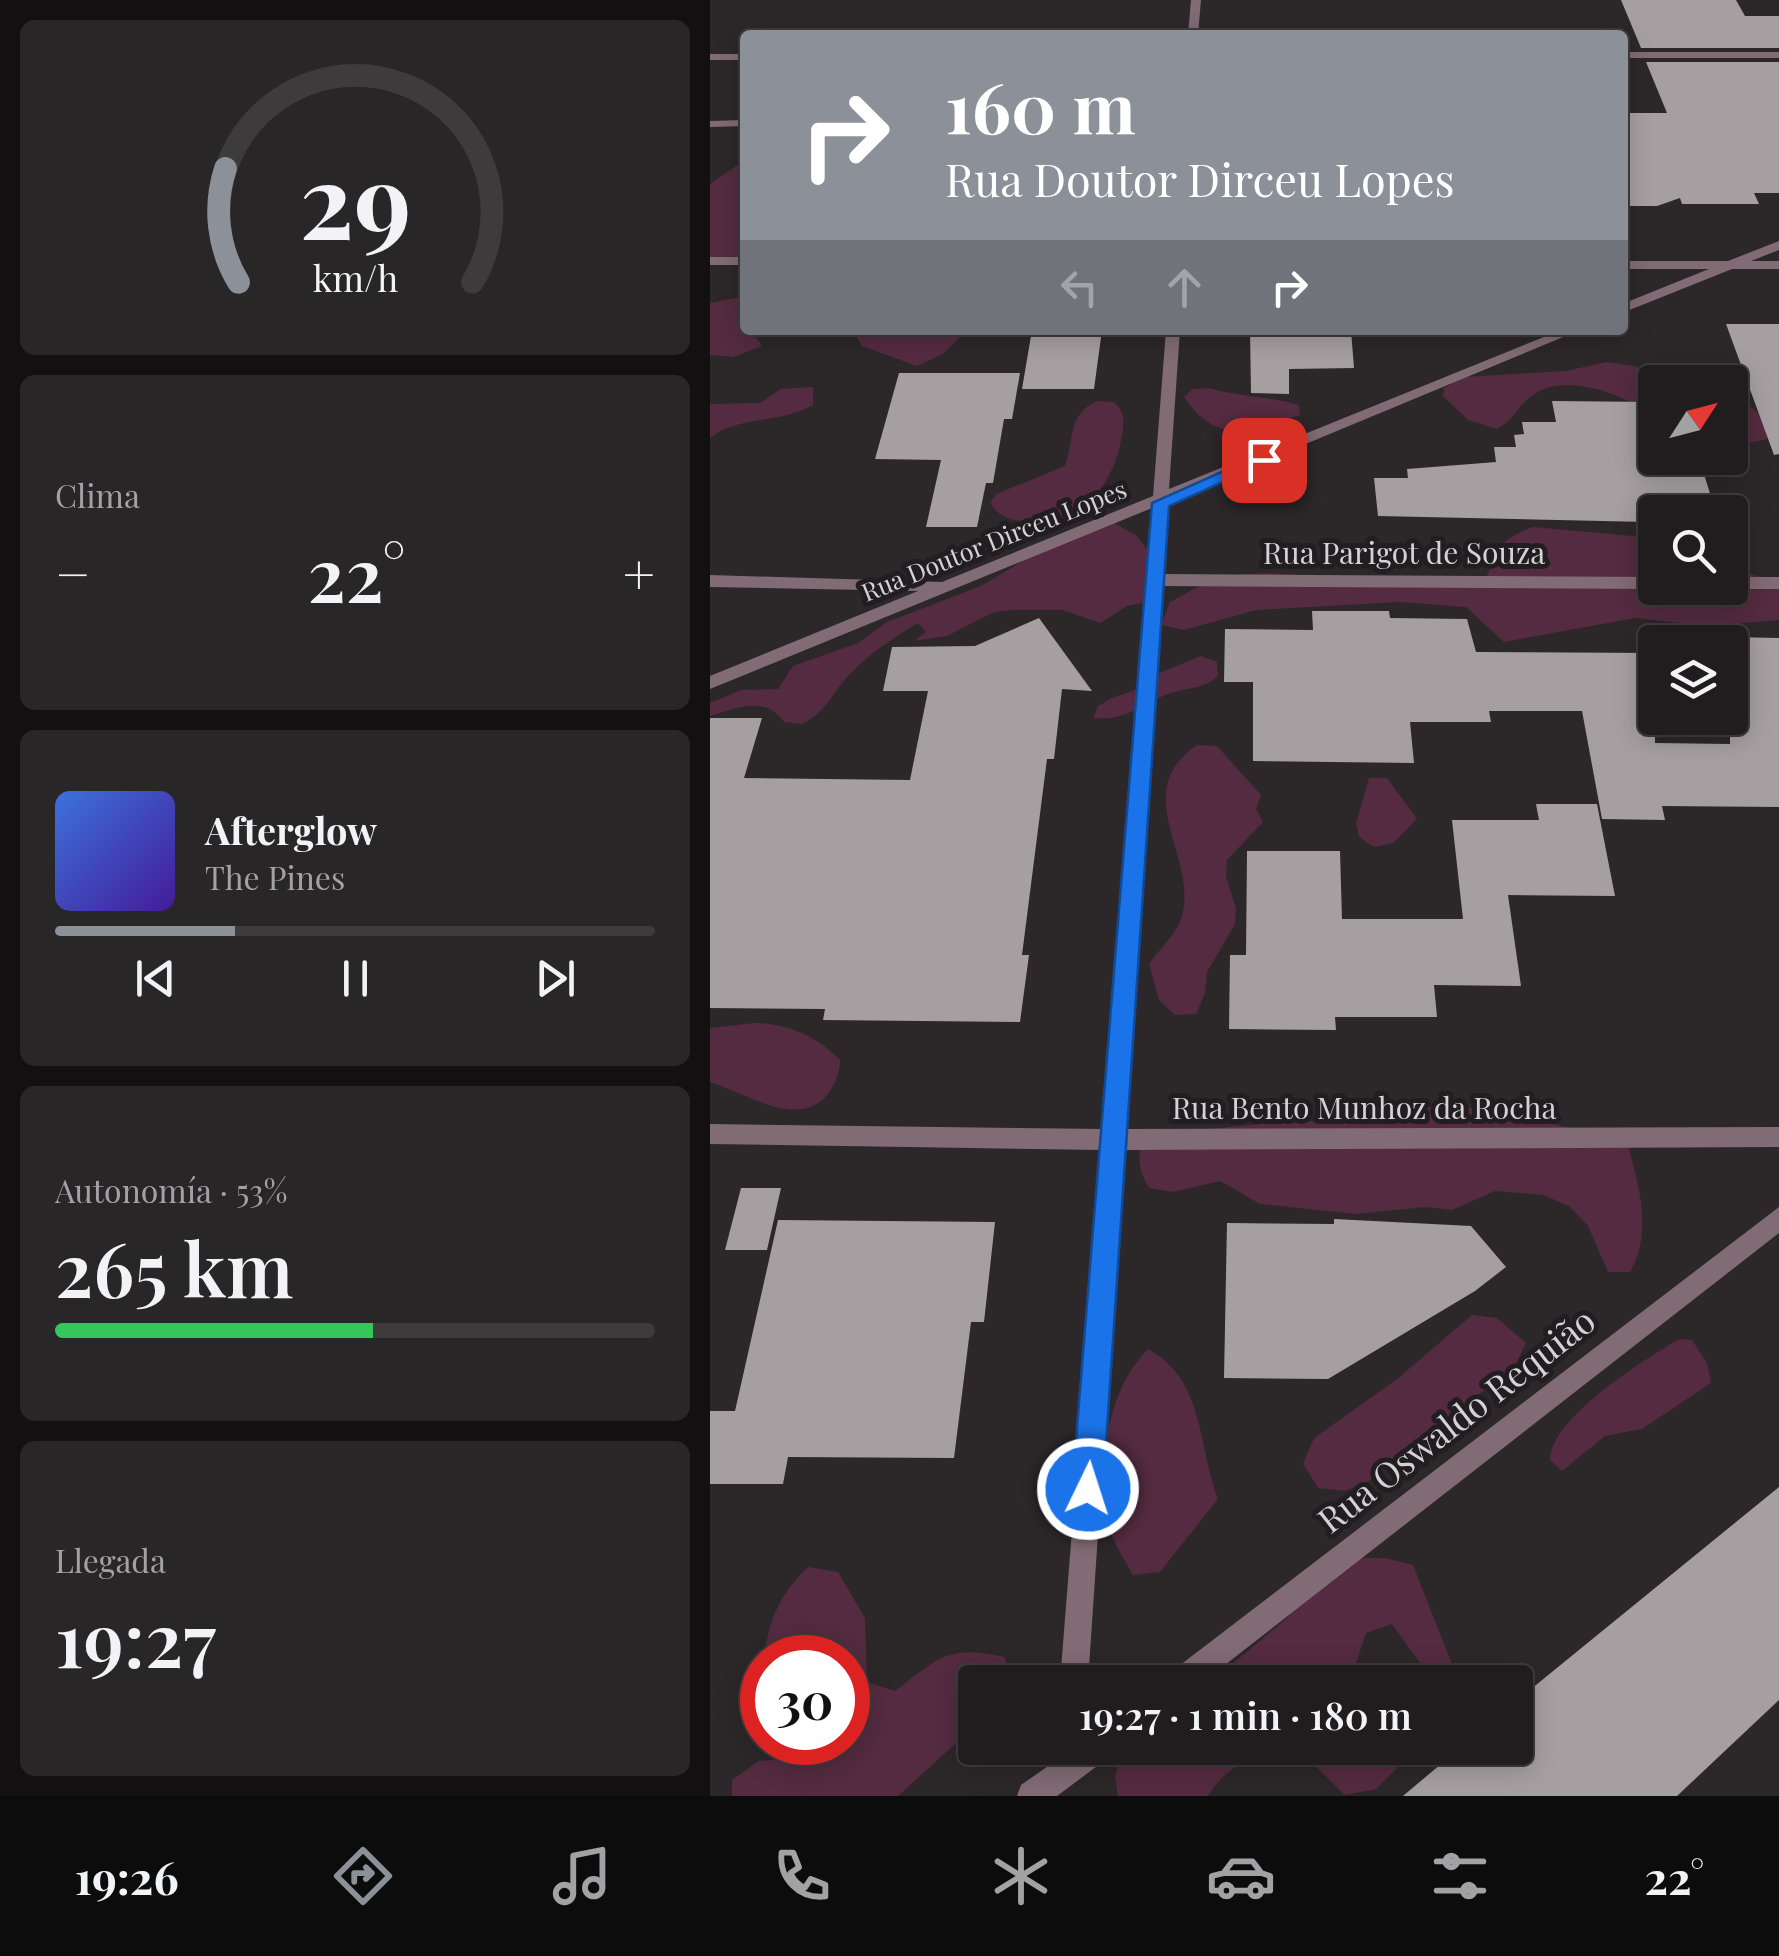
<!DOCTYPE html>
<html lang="es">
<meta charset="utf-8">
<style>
body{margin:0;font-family:"Playfair Display",serif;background:#292628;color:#f1f3f6;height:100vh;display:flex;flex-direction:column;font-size:38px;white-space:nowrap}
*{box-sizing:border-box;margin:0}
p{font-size:32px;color:#a2a2a4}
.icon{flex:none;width:55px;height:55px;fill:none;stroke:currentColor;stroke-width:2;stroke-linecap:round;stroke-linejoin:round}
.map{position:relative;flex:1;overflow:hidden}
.drawer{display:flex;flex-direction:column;gap:20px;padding:20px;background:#121011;width:710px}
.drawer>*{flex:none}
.banner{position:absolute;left:30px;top:30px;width:888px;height:305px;border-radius:10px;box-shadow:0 5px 25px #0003,0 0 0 2px #3e3b3d;background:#8c9099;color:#fff;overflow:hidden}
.needle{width:65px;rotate:54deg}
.buttons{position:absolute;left:928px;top:365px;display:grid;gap:20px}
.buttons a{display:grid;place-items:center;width:110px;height:110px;border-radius:10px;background:#211d1f;box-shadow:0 5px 25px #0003,0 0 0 2px #3e3b3d;font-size:50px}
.speed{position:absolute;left:30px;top:1635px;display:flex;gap:20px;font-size:50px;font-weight:700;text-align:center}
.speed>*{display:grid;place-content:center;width:130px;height:130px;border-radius:50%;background:#211d1f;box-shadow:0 5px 25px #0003,0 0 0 2px #3e3b3d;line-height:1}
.speed .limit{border:15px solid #d22;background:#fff;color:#111}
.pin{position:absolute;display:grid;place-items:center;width:85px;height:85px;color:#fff;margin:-42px;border-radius:20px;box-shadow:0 5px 15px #0006}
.me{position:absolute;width:110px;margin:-55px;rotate:4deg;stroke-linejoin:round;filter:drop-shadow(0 0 8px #0008)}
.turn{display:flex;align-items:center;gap:35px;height:210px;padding:0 40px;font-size:45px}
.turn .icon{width:130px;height:130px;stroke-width:2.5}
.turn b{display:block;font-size:70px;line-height:85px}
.lanes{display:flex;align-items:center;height:95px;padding:0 40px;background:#0003;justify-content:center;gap:50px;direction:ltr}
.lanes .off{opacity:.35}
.big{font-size:75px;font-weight:600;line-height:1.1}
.drawer .tile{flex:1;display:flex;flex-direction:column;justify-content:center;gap:15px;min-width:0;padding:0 35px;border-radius:15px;background:#292628}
.drawer .dial{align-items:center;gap:0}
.dial svg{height:260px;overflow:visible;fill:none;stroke:#3e3b3d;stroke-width:7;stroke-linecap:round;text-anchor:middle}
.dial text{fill:#f1f3f6;stroke:none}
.song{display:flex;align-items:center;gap:30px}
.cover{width:120px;height:120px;border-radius:15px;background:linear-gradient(135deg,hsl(220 70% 55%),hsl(260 70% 35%))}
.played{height:10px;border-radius:5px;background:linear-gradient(90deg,#8c9099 30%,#3e3b3d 30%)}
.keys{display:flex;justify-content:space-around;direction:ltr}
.heat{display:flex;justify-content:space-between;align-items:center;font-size:55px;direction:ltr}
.charge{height:15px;border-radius:8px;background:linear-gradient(90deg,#34c759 53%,#3e3b3d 0)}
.trip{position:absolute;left:248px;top:1665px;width:575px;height:100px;border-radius:10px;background:#211d1f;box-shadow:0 5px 25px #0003,0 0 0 2px #3e3b3d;font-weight:600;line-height:100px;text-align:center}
.dock{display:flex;height:160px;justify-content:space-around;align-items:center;background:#0d0c0c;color:#a2a2a4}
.dock .icon{width:70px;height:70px}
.dock .current{color:#8c9099}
.dock b{font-size:45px;color:#f1f3f6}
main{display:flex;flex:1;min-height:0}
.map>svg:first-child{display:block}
</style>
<main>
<section class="drawer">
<div class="tile dial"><svg viewBox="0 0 100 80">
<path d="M14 69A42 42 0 1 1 86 69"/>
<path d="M14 69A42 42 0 0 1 10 34" stroke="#8c9099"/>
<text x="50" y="56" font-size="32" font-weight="700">29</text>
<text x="50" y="72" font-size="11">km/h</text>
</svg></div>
<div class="tile"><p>Clima</p>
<div class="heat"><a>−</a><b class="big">22°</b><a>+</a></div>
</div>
<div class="tile">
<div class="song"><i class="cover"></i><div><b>Afterglow</b><p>The Pines</p></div></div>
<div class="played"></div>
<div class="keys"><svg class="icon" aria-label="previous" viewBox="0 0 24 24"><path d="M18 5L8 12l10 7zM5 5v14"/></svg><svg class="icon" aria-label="pause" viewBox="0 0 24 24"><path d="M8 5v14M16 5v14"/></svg><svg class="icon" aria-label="next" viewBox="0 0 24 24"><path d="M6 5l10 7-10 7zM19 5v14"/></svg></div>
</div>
<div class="tile"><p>Autonomía · 53%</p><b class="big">265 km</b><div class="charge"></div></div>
<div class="tile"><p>Llegada</p><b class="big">19:27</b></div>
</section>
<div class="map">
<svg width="1069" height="1796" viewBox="0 0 1069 1796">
<rect width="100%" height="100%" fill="#2c2729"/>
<path fill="#542b40" d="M35,160V190L31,192L35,259H0V184Z
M35,296V330H51L45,336L52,346L24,357L0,355V303Z
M257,330L233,354L207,366L152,346L143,331Z
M896,362L925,366L955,382H945V415C913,396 855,369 820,397C808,407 802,421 787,429L758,420L733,396L734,388L754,377L856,371Z
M103,387V405C67,425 28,415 0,438V404L50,403L71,389Z
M499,388C529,397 560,396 589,405L590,415C540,429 509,448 474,397L483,389Z
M1020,396C1038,401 1060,418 1057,439L1044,442L1020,439Z
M387,401L404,402C414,412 414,417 413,430C409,452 405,469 391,488C371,516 301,539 280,503L286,494L355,466C365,440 356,415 387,401Z
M404,523L426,535L442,556L438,602L417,606L390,623L353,610H302L284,612L237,636L204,641L216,632L208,623C185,637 161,652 142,672C122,691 119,711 92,724L74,722C56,695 27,708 0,716V703L31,690L68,689L83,666L148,643L177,622L271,586L323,555Z
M823,527L945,538V588H1020V560L1040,574L1069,581V620L999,626L925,618L794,642L756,607L689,602L546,610L474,630L451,625L460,602C478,592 496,581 517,577C601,560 694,609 778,575C784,546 795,537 823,527Z
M491,656L507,662L508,676C493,689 482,687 464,692C434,701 418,722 383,718L388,706L402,698L436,686L447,674Z
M487,745L507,746L551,795L546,809L553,822L517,860L516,876L526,908L525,924L497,972L495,993L486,1014L465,1015L449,1000L439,964C449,949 465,936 471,919C491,859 416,793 487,745Z
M659,778H677L707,819L683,843L664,847L649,837L646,823Z
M44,1023C76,1023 107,1036 130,1060C130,1072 126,1081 120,1091C92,1133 34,1092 0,1082V1028Z
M729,1105C771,1107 807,1115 847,1125C872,1131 893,1127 916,1140C929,1182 943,1233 920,1272H898L878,1226L859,1206L833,1195L785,1191L742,1210L716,1207L646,1214L550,1204L510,1181L463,1192L439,1188C426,1166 427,1152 437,1128L458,1133L589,1120L613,1123Z
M762,1315L787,1318L816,1343L805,1366L659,1481L635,1491L608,1488L593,1464L604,1438L687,1379Z
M969,1339L982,1340L997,1363L1001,1383L932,1429L895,1436L852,1471L840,1460C841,1417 934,1360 969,1339Z
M438,1349C494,1379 488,1444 508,1499L450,1572L423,1575C386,1513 380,1485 401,1418C409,1390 418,1370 438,1349Z
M648,1558H676L703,1565L749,1682L722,1680L682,1624L656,1633L640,1682H501L577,1618L596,1591Z
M98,1567L128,1572L155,1618L157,1682L185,1691C229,1658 237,1644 294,1657L304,1682H265V1726L188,1796H22V1780L49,1761L80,1758L78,1743L138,1742V1658L54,1657C59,1619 70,1594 98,1567Z
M415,1748H574C547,1749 511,1772 498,1796H408L405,1776Z
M587,1748H681L688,1767L666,1789L635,1795Z"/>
<path fill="#a59fa2" d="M911,0H1026L1035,16H1069V48H931Z
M936,62H1069V193H1044L1049,204H972L970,198L947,206H912V113H957Z
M1016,324H1069V454L1064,455Z
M322,330H392L384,389H312Z
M540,330H641L644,368L579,369V394L541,393Z
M189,373H310L302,419H294L283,483H276L267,527H216L231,460L165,459Z
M842,401L945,402V458H989L1002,500H931L937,522L668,516L664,478H698L697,469L786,462L784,447H806L804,435L814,434L812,422H846Z
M602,611H679L680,618L757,619L766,652L945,653V743L1020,744V637L1069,638V807L952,806L955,820L892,819L872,711H779L781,722H700L704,763L543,761V682H514L515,629L603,630Z
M329,618L382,691L352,689L344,759H337L312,955H319L310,1022L113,1020L115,1009L0,1008V718H52L34,778L200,780L218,691H173L182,647L265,646Z
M826,804H887L905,896L798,895L811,986L724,985L727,1017H625L626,1030L519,1029L520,955H536L537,851H630L632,919H753L742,820H829Z
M31,1188H71L57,1250H15Z
M624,1219L761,1226L796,1267L765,1291L618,1379L514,1378L517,1223L624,1224Z
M68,1220L285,1222L274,1322H261L244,1458L78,1457L73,1484H0V1411H25Z
M1069,1487V1700L967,1796H693L750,1748H805V1702Z"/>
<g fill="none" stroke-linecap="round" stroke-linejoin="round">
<path fill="#816b75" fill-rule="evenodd" d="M35,120V126L0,127V121Z"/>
<path fill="#816b75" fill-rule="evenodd" d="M481,0H491L488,35H478Z
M912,52H1069V58H912Z
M0,54H35V60H0Z
M1069,241V250L1041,261H1069V269H1022L912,313V304L999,269H912V261H1018Z
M0,257H35V265H0Z
M456,330H470L459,489L851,330H870L458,501L453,574L945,577V588H949L945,589L453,586L416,1129L1069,1127V1147L414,1150L378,1682H350L392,1150L0,1144V1124L393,1129L442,508L0,689V676L208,591L0,587V575L232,582L443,496Z
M1020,577H1069V589H1020L1016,588H1020Z
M1069,1207V1233L493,1682H457L461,1672Z
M364,1748H403L398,1758L347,1796H307L311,1785Z"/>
</g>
<path fill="#1a73e8" stroke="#114b97" stroke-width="2.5" d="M547,456L562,460L459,506L393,1489L388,1500L378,1504L367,1500L362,1489L442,503Z"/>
<g text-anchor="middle" stroke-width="10" stroke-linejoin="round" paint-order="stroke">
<g font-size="25" fill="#d6d2d4" stroke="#221d20">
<text transform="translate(284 541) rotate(-22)" y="9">Rua Doutor Dirceu Lopes</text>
</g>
<g font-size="30" fill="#d6d2d4" stroke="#221d20">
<text x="694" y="564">Rua Parigot de Souza</text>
<text x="654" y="1119">Rua Bento Munhoz da Rocha</text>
</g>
<g font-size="35" fill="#d6d2d4" stroke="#221d20">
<text transform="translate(747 1421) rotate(-38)" y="12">Rua Oswaldo Requião</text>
</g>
</g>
</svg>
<div class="buttons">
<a><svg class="needle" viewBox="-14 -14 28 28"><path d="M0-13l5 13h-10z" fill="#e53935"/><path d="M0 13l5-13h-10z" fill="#a2a2a4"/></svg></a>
<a><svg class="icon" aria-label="search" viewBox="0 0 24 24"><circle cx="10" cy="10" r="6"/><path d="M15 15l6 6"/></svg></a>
<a><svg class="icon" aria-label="layers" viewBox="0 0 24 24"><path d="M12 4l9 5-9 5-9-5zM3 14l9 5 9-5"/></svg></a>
</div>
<div class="speed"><div class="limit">30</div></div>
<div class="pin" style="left:554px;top:460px;background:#d93025"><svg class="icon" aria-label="arrive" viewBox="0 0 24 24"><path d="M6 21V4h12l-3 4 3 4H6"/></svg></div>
<svg class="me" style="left:378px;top:1489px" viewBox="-20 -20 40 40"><circle r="17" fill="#1a73e8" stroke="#fff" stroke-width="3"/><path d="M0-11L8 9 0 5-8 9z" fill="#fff"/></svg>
<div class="trip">19:27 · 1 min · 180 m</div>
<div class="banner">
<div class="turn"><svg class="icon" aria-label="right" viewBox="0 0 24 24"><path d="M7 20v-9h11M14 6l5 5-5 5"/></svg><div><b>160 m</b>Rua Doutor Dirceu Lopes</div></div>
<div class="lanes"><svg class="icon off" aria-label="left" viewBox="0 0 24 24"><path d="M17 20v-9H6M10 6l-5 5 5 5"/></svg><svg class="icon off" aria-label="ahead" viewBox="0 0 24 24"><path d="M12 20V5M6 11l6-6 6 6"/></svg><svg class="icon" aria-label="right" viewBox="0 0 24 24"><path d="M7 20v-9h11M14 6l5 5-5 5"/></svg></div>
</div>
</div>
</main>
<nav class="dock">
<b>19:26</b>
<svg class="icon current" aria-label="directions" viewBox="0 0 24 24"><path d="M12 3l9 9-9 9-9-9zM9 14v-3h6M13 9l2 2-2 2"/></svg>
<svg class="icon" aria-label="music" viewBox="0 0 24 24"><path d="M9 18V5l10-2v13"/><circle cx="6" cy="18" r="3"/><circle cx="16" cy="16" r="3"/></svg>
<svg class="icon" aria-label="phone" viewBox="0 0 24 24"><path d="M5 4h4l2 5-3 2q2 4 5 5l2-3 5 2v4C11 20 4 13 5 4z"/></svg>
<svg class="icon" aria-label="climate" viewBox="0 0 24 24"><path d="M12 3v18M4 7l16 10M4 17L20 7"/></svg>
<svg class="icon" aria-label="car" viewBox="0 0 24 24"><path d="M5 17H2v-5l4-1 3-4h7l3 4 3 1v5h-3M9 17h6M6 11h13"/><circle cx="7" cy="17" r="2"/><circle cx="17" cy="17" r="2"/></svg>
<svg class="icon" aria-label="filters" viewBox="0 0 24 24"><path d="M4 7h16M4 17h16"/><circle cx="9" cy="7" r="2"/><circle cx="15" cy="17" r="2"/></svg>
<b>22°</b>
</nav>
